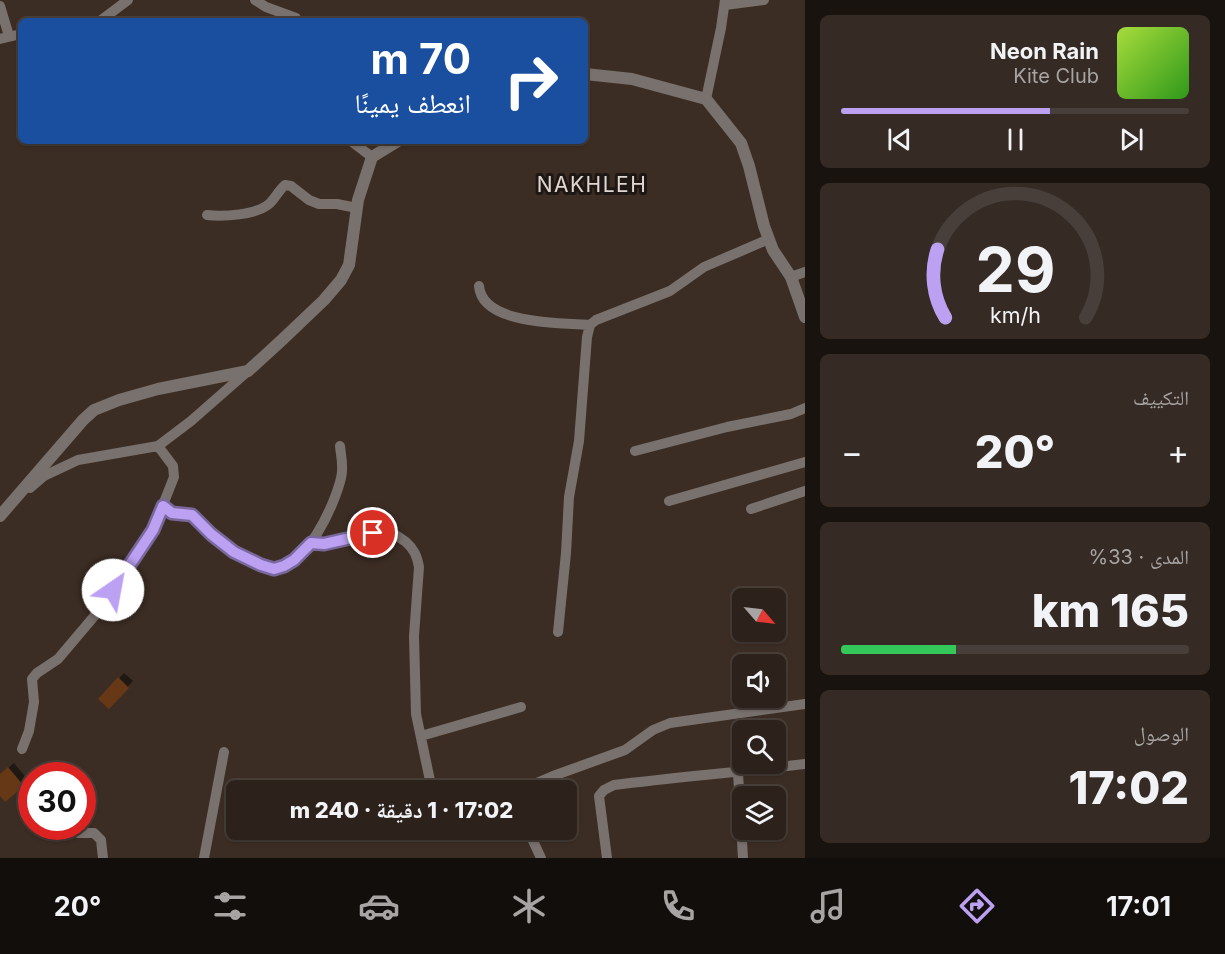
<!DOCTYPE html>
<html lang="ar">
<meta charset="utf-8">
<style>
body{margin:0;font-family:Inter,"Noto Naskh Arabic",sans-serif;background:#352a24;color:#f1f3f6;direction:rtl;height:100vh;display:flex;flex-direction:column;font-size:22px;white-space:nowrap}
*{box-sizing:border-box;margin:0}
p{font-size:20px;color:#a7a4a3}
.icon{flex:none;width:33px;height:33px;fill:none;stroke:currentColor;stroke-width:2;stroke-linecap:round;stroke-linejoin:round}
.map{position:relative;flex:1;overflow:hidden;direction:ltr}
.drawer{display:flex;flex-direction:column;gap:15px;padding:15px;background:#19130f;width:420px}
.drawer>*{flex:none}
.hud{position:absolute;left:18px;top:18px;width:570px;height:126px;border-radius:9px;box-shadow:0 2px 4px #0004,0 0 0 2px #483f3a;direction:rtl;background:#1a4fa0;color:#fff;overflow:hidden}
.needle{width:39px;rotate:118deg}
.fabs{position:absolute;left:732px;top:588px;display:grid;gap:12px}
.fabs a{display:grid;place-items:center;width:54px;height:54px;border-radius:9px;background:#2d221b;box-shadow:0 2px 4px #0004,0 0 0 2px #483f3a;font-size:30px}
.speed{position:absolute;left:18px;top:762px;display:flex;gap:12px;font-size:30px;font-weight:700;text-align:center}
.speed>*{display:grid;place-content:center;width:78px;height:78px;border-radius:50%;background:#2d221b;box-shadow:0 2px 4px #0004,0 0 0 2px #483f3a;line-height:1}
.speed .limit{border:9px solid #d22;background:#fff;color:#111}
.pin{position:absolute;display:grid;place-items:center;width:51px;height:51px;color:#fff;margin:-26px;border:3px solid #fff;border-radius:50%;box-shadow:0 2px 6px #0007}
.me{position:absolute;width:66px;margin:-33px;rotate:33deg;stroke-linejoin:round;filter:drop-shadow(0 0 4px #0008)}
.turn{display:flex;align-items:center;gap:21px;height:126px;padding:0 18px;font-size:27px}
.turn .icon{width:78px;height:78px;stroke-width:2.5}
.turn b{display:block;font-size:42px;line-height:51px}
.big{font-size:45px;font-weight:800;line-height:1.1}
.drawer .tile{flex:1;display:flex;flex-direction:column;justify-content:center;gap:9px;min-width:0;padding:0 21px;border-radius:9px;background:#352a24}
.drawer .dial{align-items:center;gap:0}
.dial svg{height:156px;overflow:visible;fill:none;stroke:#483f3a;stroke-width:7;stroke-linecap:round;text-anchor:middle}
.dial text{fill:#f1f3f6;stroke:none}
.song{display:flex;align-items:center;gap:18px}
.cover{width:72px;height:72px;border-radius:9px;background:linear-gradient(135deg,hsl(80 70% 55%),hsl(110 70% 35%))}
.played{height:6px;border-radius:3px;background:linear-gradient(90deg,#bca0f2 60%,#483f3a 60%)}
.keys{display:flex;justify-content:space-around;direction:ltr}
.heat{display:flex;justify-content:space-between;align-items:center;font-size:33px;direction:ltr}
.charge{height:9px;border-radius:4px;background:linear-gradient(90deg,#34c759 33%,#483f3a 0)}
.trip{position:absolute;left:226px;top:780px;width:351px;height:60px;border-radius:9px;background:#2d221b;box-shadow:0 2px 4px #0004,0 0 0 2px #483f3a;font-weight:800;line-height:60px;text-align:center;direction:rtl}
.tab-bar{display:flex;height:96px;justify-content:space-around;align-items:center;background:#120e0b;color:#a7a4a3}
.tab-bar .icon{width:42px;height:42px}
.tab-bar .current{color:#bca0f2}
.tab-bar b{font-size:27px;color:#f1f3f6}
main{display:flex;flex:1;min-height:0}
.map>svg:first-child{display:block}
</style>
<main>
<section class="drawer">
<div class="tile">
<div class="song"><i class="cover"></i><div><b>Neon Rain</b><p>Kite Club</p></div></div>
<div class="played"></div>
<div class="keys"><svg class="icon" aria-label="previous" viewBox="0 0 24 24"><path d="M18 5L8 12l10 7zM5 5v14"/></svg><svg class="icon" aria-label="pause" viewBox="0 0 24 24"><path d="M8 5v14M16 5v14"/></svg><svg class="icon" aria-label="next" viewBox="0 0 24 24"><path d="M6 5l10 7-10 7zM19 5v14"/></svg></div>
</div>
<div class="tile dial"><svg viewBox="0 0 100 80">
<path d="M14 69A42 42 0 1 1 86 69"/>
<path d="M14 69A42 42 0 0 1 10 34" stroke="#bca0f2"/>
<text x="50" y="56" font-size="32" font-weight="700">29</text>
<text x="50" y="72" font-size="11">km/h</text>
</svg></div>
<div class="tile"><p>التكييف</p>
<div class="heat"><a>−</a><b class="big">20°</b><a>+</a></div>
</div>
<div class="tile"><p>المدى · 33%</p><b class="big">165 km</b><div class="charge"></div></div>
<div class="tile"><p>الوصول</p><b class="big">17:02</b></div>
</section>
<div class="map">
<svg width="805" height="858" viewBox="0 0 805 858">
<rect width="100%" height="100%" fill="#3c2d24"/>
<path fill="#0007" d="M124,673L133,681L108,707L100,699Z
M14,763L28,780L23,785L0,794V775Z"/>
<path fill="#673816" d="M118,677L129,688L109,709L98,699Z
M8,767L24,786L5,802L0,796V774Z"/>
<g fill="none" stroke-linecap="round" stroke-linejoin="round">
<path stroke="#79716d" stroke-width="10" d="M255,0L266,7L296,18L297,21
M725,5L764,0
M0,6L9,36
M100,21L128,0
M0,39L21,34
M706,99L721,28L725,0
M351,141L372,157
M207,215C223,217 256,215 269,204C275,199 278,191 285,185L291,186L309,200L319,204H337L357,208
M791,277L805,272
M479,286C482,325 562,323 590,325
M635,451L727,427L791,414L805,408
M30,488L44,476L78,460L158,446L191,421L248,371
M669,501L805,462
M163,506C178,518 180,510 192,515C200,519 206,530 212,535C226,548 253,566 272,568C305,572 335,504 341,478C344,467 341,457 340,446
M751,509L805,491
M311,543C336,545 360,529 386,531C393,532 400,538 406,542C414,549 417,556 419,567L414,636L416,714L432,790
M558,632L566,553L569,497L579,441L587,337L590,325L596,320L670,291L704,267L769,239
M421,736L521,707
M22,749L29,731L34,702L32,679L37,673L58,659L102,607L153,530L174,477L173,466L158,446
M738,773L743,858
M520,790L553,776L625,750L653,730L670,723L805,704
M528,830L541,858
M78,833H94L101,840L103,858
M204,858L224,752
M607,858L599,796L604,790L614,785C678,777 741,772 805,764"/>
<path stroke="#79716d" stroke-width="12" d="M585,74L632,79L706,99L741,143L749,166L764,226L773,250L791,277L805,317
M0,516L83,420L94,410L119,400L158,389L248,371L283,339L324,300L341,280L349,265L358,200L372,157L398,141"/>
</g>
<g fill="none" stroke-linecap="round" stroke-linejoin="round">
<g stroke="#7a689d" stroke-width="15">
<path id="route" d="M113,590L153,530L163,506L172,513L192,515L211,534L234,552L261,565L274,569L284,566L294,560L311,543L324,544L373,533"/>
</g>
<use href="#route" stroke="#bca0f2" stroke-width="10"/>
</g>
<g text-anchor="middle" stroke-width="6" stroke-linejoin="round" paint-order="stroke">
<g font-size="21" letter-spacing="1.5" fill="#e1d7d1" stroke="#1e1713">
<text x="592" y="192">NAKHLEH</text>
</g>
</g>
</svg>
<div class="fabs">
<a><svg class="needle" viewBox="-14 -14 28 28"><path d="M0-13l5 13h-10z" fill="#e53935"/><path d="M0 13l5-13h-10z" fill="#a7a4a3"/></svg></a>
<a><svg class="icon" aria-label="sound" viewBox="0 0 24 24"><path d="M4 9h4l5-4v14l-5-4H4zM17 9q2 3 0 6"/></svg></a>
<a><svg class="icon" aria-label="search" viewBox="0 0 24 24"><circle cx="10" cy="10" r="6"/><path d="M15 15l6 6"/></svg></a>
<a><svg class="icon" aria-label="layers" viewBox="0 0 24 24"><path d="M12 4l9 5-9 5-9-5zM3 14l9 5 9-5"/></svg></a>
</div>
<div class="speed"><div class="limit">30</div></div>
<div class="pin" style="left:373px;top:533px;background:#d93025"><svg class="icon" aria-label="arrive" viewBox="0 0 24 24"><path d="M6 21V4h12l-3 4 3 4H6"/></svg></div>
<svg class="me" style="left:113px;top:590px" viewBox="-20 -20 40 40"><circle r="19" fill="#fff"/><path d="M0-13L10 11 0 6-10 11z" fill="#bca0f2"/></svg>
<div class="trip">17:02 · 1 دقيقة · 240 m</div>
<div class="hud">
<div class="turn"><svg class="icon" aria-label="right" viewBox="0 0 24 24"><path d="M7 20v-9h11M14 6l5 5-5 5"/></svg><div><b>70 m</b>انعطف يمينًا</div></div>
</div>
</div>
</main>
<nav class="tab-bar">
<b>17:01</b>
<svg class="icon current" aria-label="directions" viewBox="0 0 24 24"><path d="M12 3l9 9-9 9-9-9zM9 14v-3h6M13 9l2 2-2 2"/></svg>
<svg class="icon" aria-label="music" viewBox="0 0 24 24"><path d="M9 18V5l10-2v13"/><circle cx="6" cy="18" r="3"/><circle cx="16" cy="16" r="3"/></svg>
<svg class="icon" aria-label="phone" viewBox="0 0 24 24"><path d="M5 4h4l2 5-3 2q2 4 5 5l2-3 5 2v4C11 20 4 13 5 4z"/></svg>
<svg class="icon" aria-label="climate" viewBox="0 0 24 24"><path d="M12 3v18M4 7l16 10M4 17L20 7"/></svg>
<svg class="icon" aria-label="car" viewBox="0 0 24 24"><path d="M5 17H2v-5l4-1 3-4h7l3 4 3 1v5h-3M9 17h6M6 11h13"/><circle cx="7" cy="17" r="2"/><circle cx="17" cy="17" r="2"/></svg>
<svg class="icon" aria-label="filters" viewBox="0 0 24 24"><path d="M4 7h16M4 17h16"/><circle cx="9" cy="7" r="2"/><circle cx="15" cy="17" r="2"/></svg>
<b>20°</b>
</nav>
